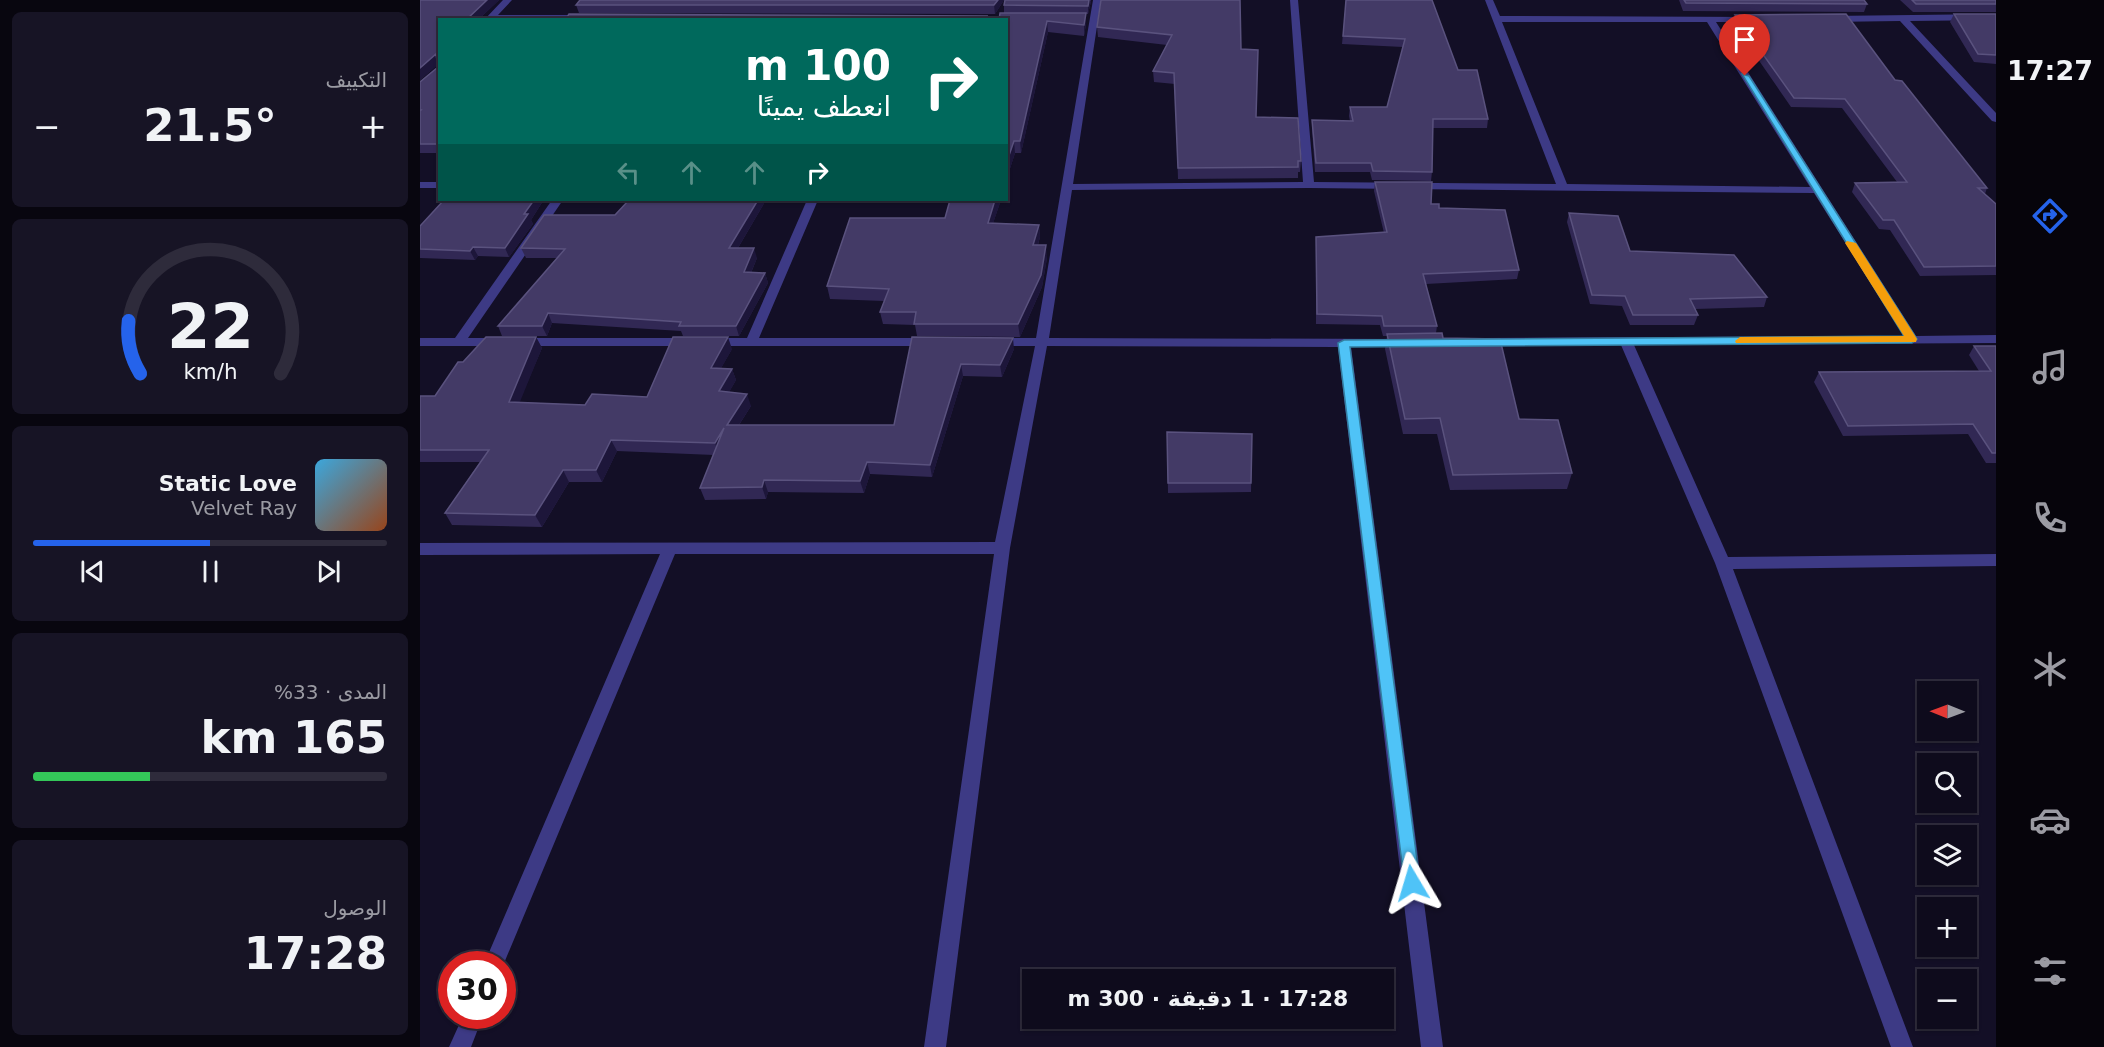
<!DOCTYPE html>
<html lang="ar">
<meta charset="utf-8">
<style>
body{margin:0;font-family:"DejaVu Sans",Vazirmatn,sans-serif;background:#171425;color:#f1f3f6;direction:rtl;height:100vh;display:flex;flex-direction:column;font-size:22px;white-space:nowrap}
*{box-sizing:border-box;margin:0}
p{font-size:20px;color:#9b9ba3}
.icon{flex:none;width:33px;height:33px;fill:none;stroke:currentColor;stroke-width:2;stroke-linecap:round;stroke-linejoin:round}
.map{position:relative;flex:1;overflow:hidden;direction:ltr}
.drawer{display:flex;flex-direction:column;gap:12px;padding:12px;background:#08060f;width:420px}
.drawer>*{flex:none}
.guide{position:absolute;left:18px;top:18px;width:570px;height:183px;border-radius:0px;box-shadow:0 2px 4px #0004,0 0 0 2px #2e2b3b;direction:rtl;background:#00695c;color:#fff;overflow:hidden}
.needle{width:39px;rotate:271deg}
.controls{position:absolute;left:1497px;top:681px;display:grid;gap:12px}
.controls a{display:grid;place-items:center;width:60px;height:60px;border-radius:0px;background:#0e0b1c;box-shadow:0 2px 4px #0004,0 0 0 2px #2e2b3b;font-size:30px}
.speed{position:absolute;left:18px;top:951px;display:flex;gap:12px;font-size:30px;font-weight:700;text-align:center}
.speed>*{display:grid;place-content:center;width:78px;height:78px;border-radius:50%;background:#0e0b1c;box-shadow:0 2px 4px #0004,0 0 0 2px #2e2b3b;line-height:1}
.speed .limit{border:9px solid #d22;background:#fff;color:#111}
.pin{position:absolute;display:grid;place-items:center;width:51px;height:51px;color:#fff;margin:-62px -26px;border-radius:50% 50% 50% 0;rotate:-45deg;box-shadow:0 0 6px #0007}
.pin .icon{rotate:45deg}
.me{position:absolute;width:66px;margin:-33px;rotate:353deg;stroke-linejoin:round;filter:drop-shadow(0 0 4px #0008)}
.turn{display:flex;align-items:center;gap:21px;height:126px;padding:0 18px;font-size:27px}
.turn .icon{width:78px;height:78px;stroke-width:2.5}
.turn b{display:block;font-size:42px;line-height:51px}
.lanes{display:flex;align-items:center;height:57px;padding:0 18px;background:#0003;justify-content:center;gap:30px;direction:ltr}
.lanes .off{opacity:.35}
.big{font-size:45px;font-weight:800;line-height:1.1}
.drawer .tile{flex:1;display:flex;flex-direction:column;justify-content:center;gap:9px;min-width:0;padding:0 21px;border-radius:9px;background:#171425}
.drawer .dial{align-items:center;gap:0}
.dial svg{height:156px;overflow:visible;fill:none;stroke:#2e2b3b;stroke-width:7;stroke-linecap:round;text-anchor:middle}
.dial text{fill:#f1f3f6;stroke:none}
.song{display:flex;align-items:center;gap:18px}
.cover{width:72px;height:72px;border-radius:9px;background:linear-gradient(135deg,hsl(200 70% 55%),hsl(20 70% 35%))}
.played{height:6px;border-radius:3px;background:linear-gradient(90deg,#2563eb 50%,#2e2b3b 50%)}
.keys{display:flex;justify-content:space-around;direction:ltr}
.heat{display:flex;justify-content:space-between;align-items:center;font-size:33px;direction:ltr}
.charge{height:9px;border-radius:4px;background:linear-gradient(90deg,#34c759 33%,#2e2b3b 0)}
.trip{position:absolute;left:602px;top:969px;width:372px;height:60px;border-radius:0px;background:#0e0b1c;box-shadow:0 2px 4px #0004,0 0 0 2px #2e2b3b;font-weight:800;line-height:60px;text-align:center;direction:rtl}
main{display:flex;flex:1;min-height:0}
.dock{display:flex;flex-direction:column;width:108px;justify-content:space-around;align-items:center;background:#06040b;color:#9b9ba3}
.dock .icon{width:42px;height:42px}
.dock .active{color:#2563eb}
.dock b{font-size:27px;color:#f1f3f6}
.map>svg:first-child{display:block}
</style>
<main>
<nav class="dock">
<b>17:27</b>
<svg class="icon active" aria-label="directions" viewBox="0 0 24 24"><path d="M12 3l9 9-9 9-9-9zM9 14v-3h6M13 9l2 2-2 2"/></svg>
<svg class="icon" aria-label="music" viewBox="0 0 24 24"><path d="M9 18V5l10-2v13"/><circle cx="6" cy="18" r="3"/><circle cx="16" cy="16" r="3"/></svg>
<svg class="icon" aria-label="phone" viewBox="0 0 24 24"><path d="M5 4h4l2 5-3 2q2 4 5 5l2-3 5 2v4C11 20 4 13 5 4z"/></svg>
<svg class="icon" aria-label="climate" viewBox="0 0 24 24"><path d="M12 3v18M4 7l16 10M4 17L20 7"/></svg>
<svg class="icon" aria-label="car" viewBox="0 0 24 24"><path d="M5 17H2v-5l4-1 3-4h7l3 4 3 1v5h-3M9 17h6M6 11h13"/><circle cx="7" cy="17" r="2"/><circle cx="17" cy="17" r="2"/></svg>
<svg class="icon" aria-label="filters" viewBox="0 0 24 24"><path d="M4 7h16M4 17h16"/><circle cx="9" cy="7" r="2"/><circle cx="15" cy="17" r="2"/></svg>
</nav>
<div class="map">
<svg width="1576" height="1047" viewBox="0 0 1576 1047">
<rect width="100%" height="100%" fill="#130f26"/>
<g fill="none" stroke-linecap="round" stroke-linejoin="round">
<path fill="#3d3a85" fill-rule="evenodd" d="M83,0H92L78,15H166L170,18L64,20Z
M673,0H681L653,184L883,182L870,0H878L894,182L1136,184L1065,0H1073L1080,16L1337,17V21L1334,22H1296L1496,336L1576,335V343L1214,345L1308,557L1576,554V566L1313,569L1493,1047H1471L1295,563L1201,345L1060,346L1054,342L1060,338L1484,336L1394,193L889,188L652,190L629,338L985,339L991,343L985,347H931L1023,1047H1001L918,347L627,346L590,548L526,1047H504L574,554H255L82,968V964H64L240,554L0,555V543L575,542L615,346H574L568,342L574,338H616ZM1082,22H1287L1390,187L1147,184Z
M1576,14V20L1490,21L1576,113V122L1572,121L1480,21L1409,22L1405,19L1409,16Z
M547,16H598L602,19L598,22L543,19Z
M0,182H20V188H0Z
M132,200H143L48,338H327L387,200H398L339,338H511L517,342L511,346H0V338H35Z
M43,1016H63L51,1047H29Z"/>
</g>
<path fill="#312854" d="M0,0H79L58,20H20V153H0V82L18,67L17,65L0,80Z
M160,0H584L575,14L159,13L156,5Z
M585,0H671V1L668,14H666V24L664,36L628,32L601,153H595L586,181L584,13V5Z
M681,0L821,49L836,117L881,161L880,172H878V178L758,179L755,84L734,82L733,71L747,45L678,37L677,27Z
M926,0L1038,70L1068,119L1067,128H1013L1012,172L1011,181L952,180L950,172H895L892,129V120L930,121L929,116L930,107H967L983,47L922,44Z
M1259,0H1444L1447,4L1444,12L1263,11Z
M1480,0H1576V12H1493Z
M1534,14H1576V64L1554,62L1530,22Z
M1315,15L1475,80L1567,188L1565,194L1576,204V275L1500,276L1470,230L1459,229L1432,192L1435,183L1477,182L1422,108L1371,107L1313,23Z
M955,182L1019,208L1099,270L1097,279L1006,284L1017,326L1016,333L1023,338L1152,473L1147,489L1030,490L1017,434H983L965,349L967,336H963L960,325L896,324V237L964,233L954,191Z
M209,200H346L318,248L337,258L331,273H345L348,283L319,336H263L261,331L132,323L127,336H82L78,326L137,258H106L101,248L195,215Z
M530,200H581L573,223L619,225L620,237L618,245L627,258L622,287L600,337L497,336L495,325L463,324L460,312L464,301L410,299L407,286L525,218Z
M123,201L111,220L113,224L89,257L58,256L55,260L0,258V226Z
M1149,213L1210,251L1347,297L1344,307L1275,309L1278,315L1274,325H1210L1202,306L1170,304L1147,222Z
M116,337L122,348L99,402L165,405L227,397L312,349L301,368L312,369L316,380L309,392L331,406L319,425H474L492,337L594,349L582,377L543,376L512,477L450,474L444,493L348,492L346,499L285,500L280,488L294,455L197,451L182,482H149L122,527L32,525L25,513L60,462H0V396H15L43,362Z
M1554,346H1576V463H1566L1548,434L1423,436L1394,382L1399,372L1559,371L1549,355Z
M747,432L832,434L831,492L748,493Z"/>
<path fill="#1d163a" d="M67,0H79L58,20H46Z
M578,0H584L575,14L574,5Z
M669,0L671,1L668,14V6Z
M666,13V24L664,36V25Z
M627,21L628,32L601,153L600,141Z
M16,54L20,63L0,80V68Z
M594,141L595,153L586,181V164Z
M114,200H122L123,201L111,220L113,224L89,257L85,248L104,214Z
M338,200H346L312,258L309,248Z
M575,200H581L569,235L568,223Z
M619,225L620,237L614,258L613,245Z
M626,245L627,258L622,287L600,337L598,324Z
M53,247L58,256L55,260L50,251Z
M334,248L337,258L327,282L324,272Z
M345,273L348,283L319,336L316,326Z
M128,313L132,323L127,336L122,326Z
M116,337L122,348L95,414L89,402Z
M308,337L312,349L295,379L291,368Z
M593,338L594,349L582,377L580,365Z
M541,364L543,376L512,477L510,465Z
M312,369L316,380L303,403L299,391Z
M327,394L331,406L311,437L307,425Z
M304,428L299,455L295,443Z
M191,440L197,451L182,482L176,470Z
M447,462L450,474L444,493L440,481Z
M143,470L149,482L122,527L115,515Z
M344,480L348,492L346,499L342,487Z"/>
<path fill="#433a66" stroke="#5a527e" stroke-width="1.5" d="M0,0H67L46,20H20V144H0V111L1,110H0V82L18,67L16,54L0,68Z
M160,0H578L574,5H156Z
M585,0H669L668,6L584,5Z
M681,0H820L821,49L838,50L836,117L878,118L881,161H878V167L758,168L754,73L733,71L752,35L677,27Z
M926,0H1012L1038,70H1057L1068,119H1013L1012,172L953,171L951,163H896L892,120L933,121L930,107H967L985,39L923,36Z
M1264,0H1444L1447,4L1266,3Z
M1492,0H1576V4H1496Z
M580,13H666L664,25L627,21L600,141H594L586,164V20H579Z
M149,14L567,16L565,20H145Z
M1426,14L1475,80L1482,81L1567,188H1558L1576,204V266L1504,267L1474,220H1463L1435,183L1487,182L1425,99L1374,98L1315,15Z
M1534,14H1576V55L1558,54Z
M955,182H1012L1011,204H1019V208L1085,210L1099,270L1003,274L1017,326H964L962,316L897,314L896,237L967,232Z
M24,200H114L104,214H108L85,248L53,247L50,251L0,249V226Z
M209,200H338L309,248H334L324,272L345,273L316,326H259L261,322L128,313L122,326H78L145,249L101,248L124,215H195Z
M530,200H575L568,223L619,225L613,245H626L621,275L598,324H494L496,312H460L469,289L407,286L430,218H525Z
M1149,213L1198,216L1210,251L1314,255L1347,297L1270,299L1278,315H1213L1205,296L1172,295Z
M1022,333L1023,338L1080,339L1099,419L1138,420L1152,473L1033,475L1020,418L985,419L967,334Z
M66,337H116L89,402L165,405L172,394L227,397L253,337H308L291,368L312,369L299,391L327,394L307,425H474L492,337L593,338L580,365L541,364L510,465L447,462L440,481L344,480L342,487L280,488L304,428L295,443L191,440L176,470H143L115,515L25,513L69,450H0V396H15L38,362H43Z
M1554,346H1576V453H1572L1553,424L1428,426L1399,372L1571,371Z
M747,432L832,434L831,483H748Z"/>
<path fill="#4fc3f7" stroke="#337fa1" stroke-width="1.5" d="M1322,74L1329,76L1497,339L1492,343L930,347L1000,883L998,888L992,891L985,888L918,343L924,340L1484,336Z"/>
<path fill="#f59e0b" d="M1427,241L1436,243L1497,339L1496,342L1316,343L1315,341L1320,337L1484,336L1425,243Z"/>
</svg>
<div class="controls">
<a><svg class="needle" viewBox="-14 -14 28 28"><path d="M0-13l5 13h-10z" fill="#e53935"/><path d="M0 13l5-13h-10z" fill="#9b9ba3"/></svg></a>
<a><svg class="icon" aria-label="search" viewBox="0 0 24 24"><circle cx="10" cy="10" r="6"/><path d="M15 15l6 6"/></svg></a>
<a><svg class="icon" aria-label="layers" viewBox="0 0 24 24"><path d="M12 4l9 5-9 5-9-5zM3 14l9 5 9-5"/></svg></a>
<a>+</a>
<a>−</a>
</div>
<div class="speed"><div class="limit">30</div></div>
<div class="pin" style="left:1325px;top:76px;background:#d93025"><svg class="icon" aria-label="arrive" viewBox="0 0 24 24"><path d="M6 21V4h12l-3 4 3 4H6"/></svg></div>
<svg class="me" style="left:992px;top:883px" viewBox="-20 -20 40 40"><path d="M0-17L14 15 0 8-14 15z" fill="#4fc3f7" stroke="#fff" stroke-width="4"/></svg>
<div class="trip">17:28 · 1 دقيقة · 300 m</div>
<div class="guide">
<div class="turn"><svg class="icon" aria-label="right" viewBox="0 0 24 24"><path d="M7 20v-9h11M14 6l5 5-5 5"/></svg><div><b>100 m</b>انعطف يمينًا</div></div>
<div class="lanes"><svg class="icon off" aria-label="left" viewBox="0 0 24 24"><path d="M17 20v-9H6M10 6l-5 5 5 5"/></svg><svg class="icon off" aria-label="ahead" viewBox="0 0 24 24"><path d="M12 20V5M6 11l6-6 6 6"/></svg><svg class="icon off" aria-label="ahead" viewBox="0 0 24 24"><path d="M12 20V5M6 11l6-6 6 6"/></svg><svg class="icon" aria-label="right" viewBox="0 0 24 24"><path d="M7 20v-9h11M14 6l5 5-5 5"/></svg></div>
</div>
</div>
<section class="drawer">
<div class="tile"><p>التكييف</p>
<div class="heat"><a>−</a><b class="big">21.5°</b><a>+</a></div>
</div>
<div class="tile dial"><svg viewBox="0 0 100 80">
<path d="M14 69A42 42 0 1 1 86 69"/>
<path d="M14 69A42 42 0 0 1 8 42" stroke="#2563eb"/>
<text x="50" y="56" font-size="32" font-weight="700">22</text>
<text x="50" y="72" font-size="11">km/h</text>
</svg></div>
<div class="tile">
<div class="song"><i class="cover"></i><div><b>Static Love</b><p>Velvet Ray</p></div></div>
<div class="played"></div>
<div class="keys"><svg class="icon" aria-label="previous" viewBox="0 0 24 24"><path d="M18 5L8 12l10 7zM5 5v14"/></svg><svg class="icon" aria-label="pause" viewBox="0 0 24 24"><path d="M8 5v14M16 5v14"/></svg><svg class="icon" aria-label="next" viewBox="0 0 24 24"><path d="M6 5l10 7-10 7zM19 5v14"/></svg></div>
</div>
<div class="tile"><p>المدى · 33%</p><b class="big">165 km</b><div class="charge"></div></div>
<div class="tile"><p>الوصول</p><b class="big">17:28</b></div>
</section>
</main>
